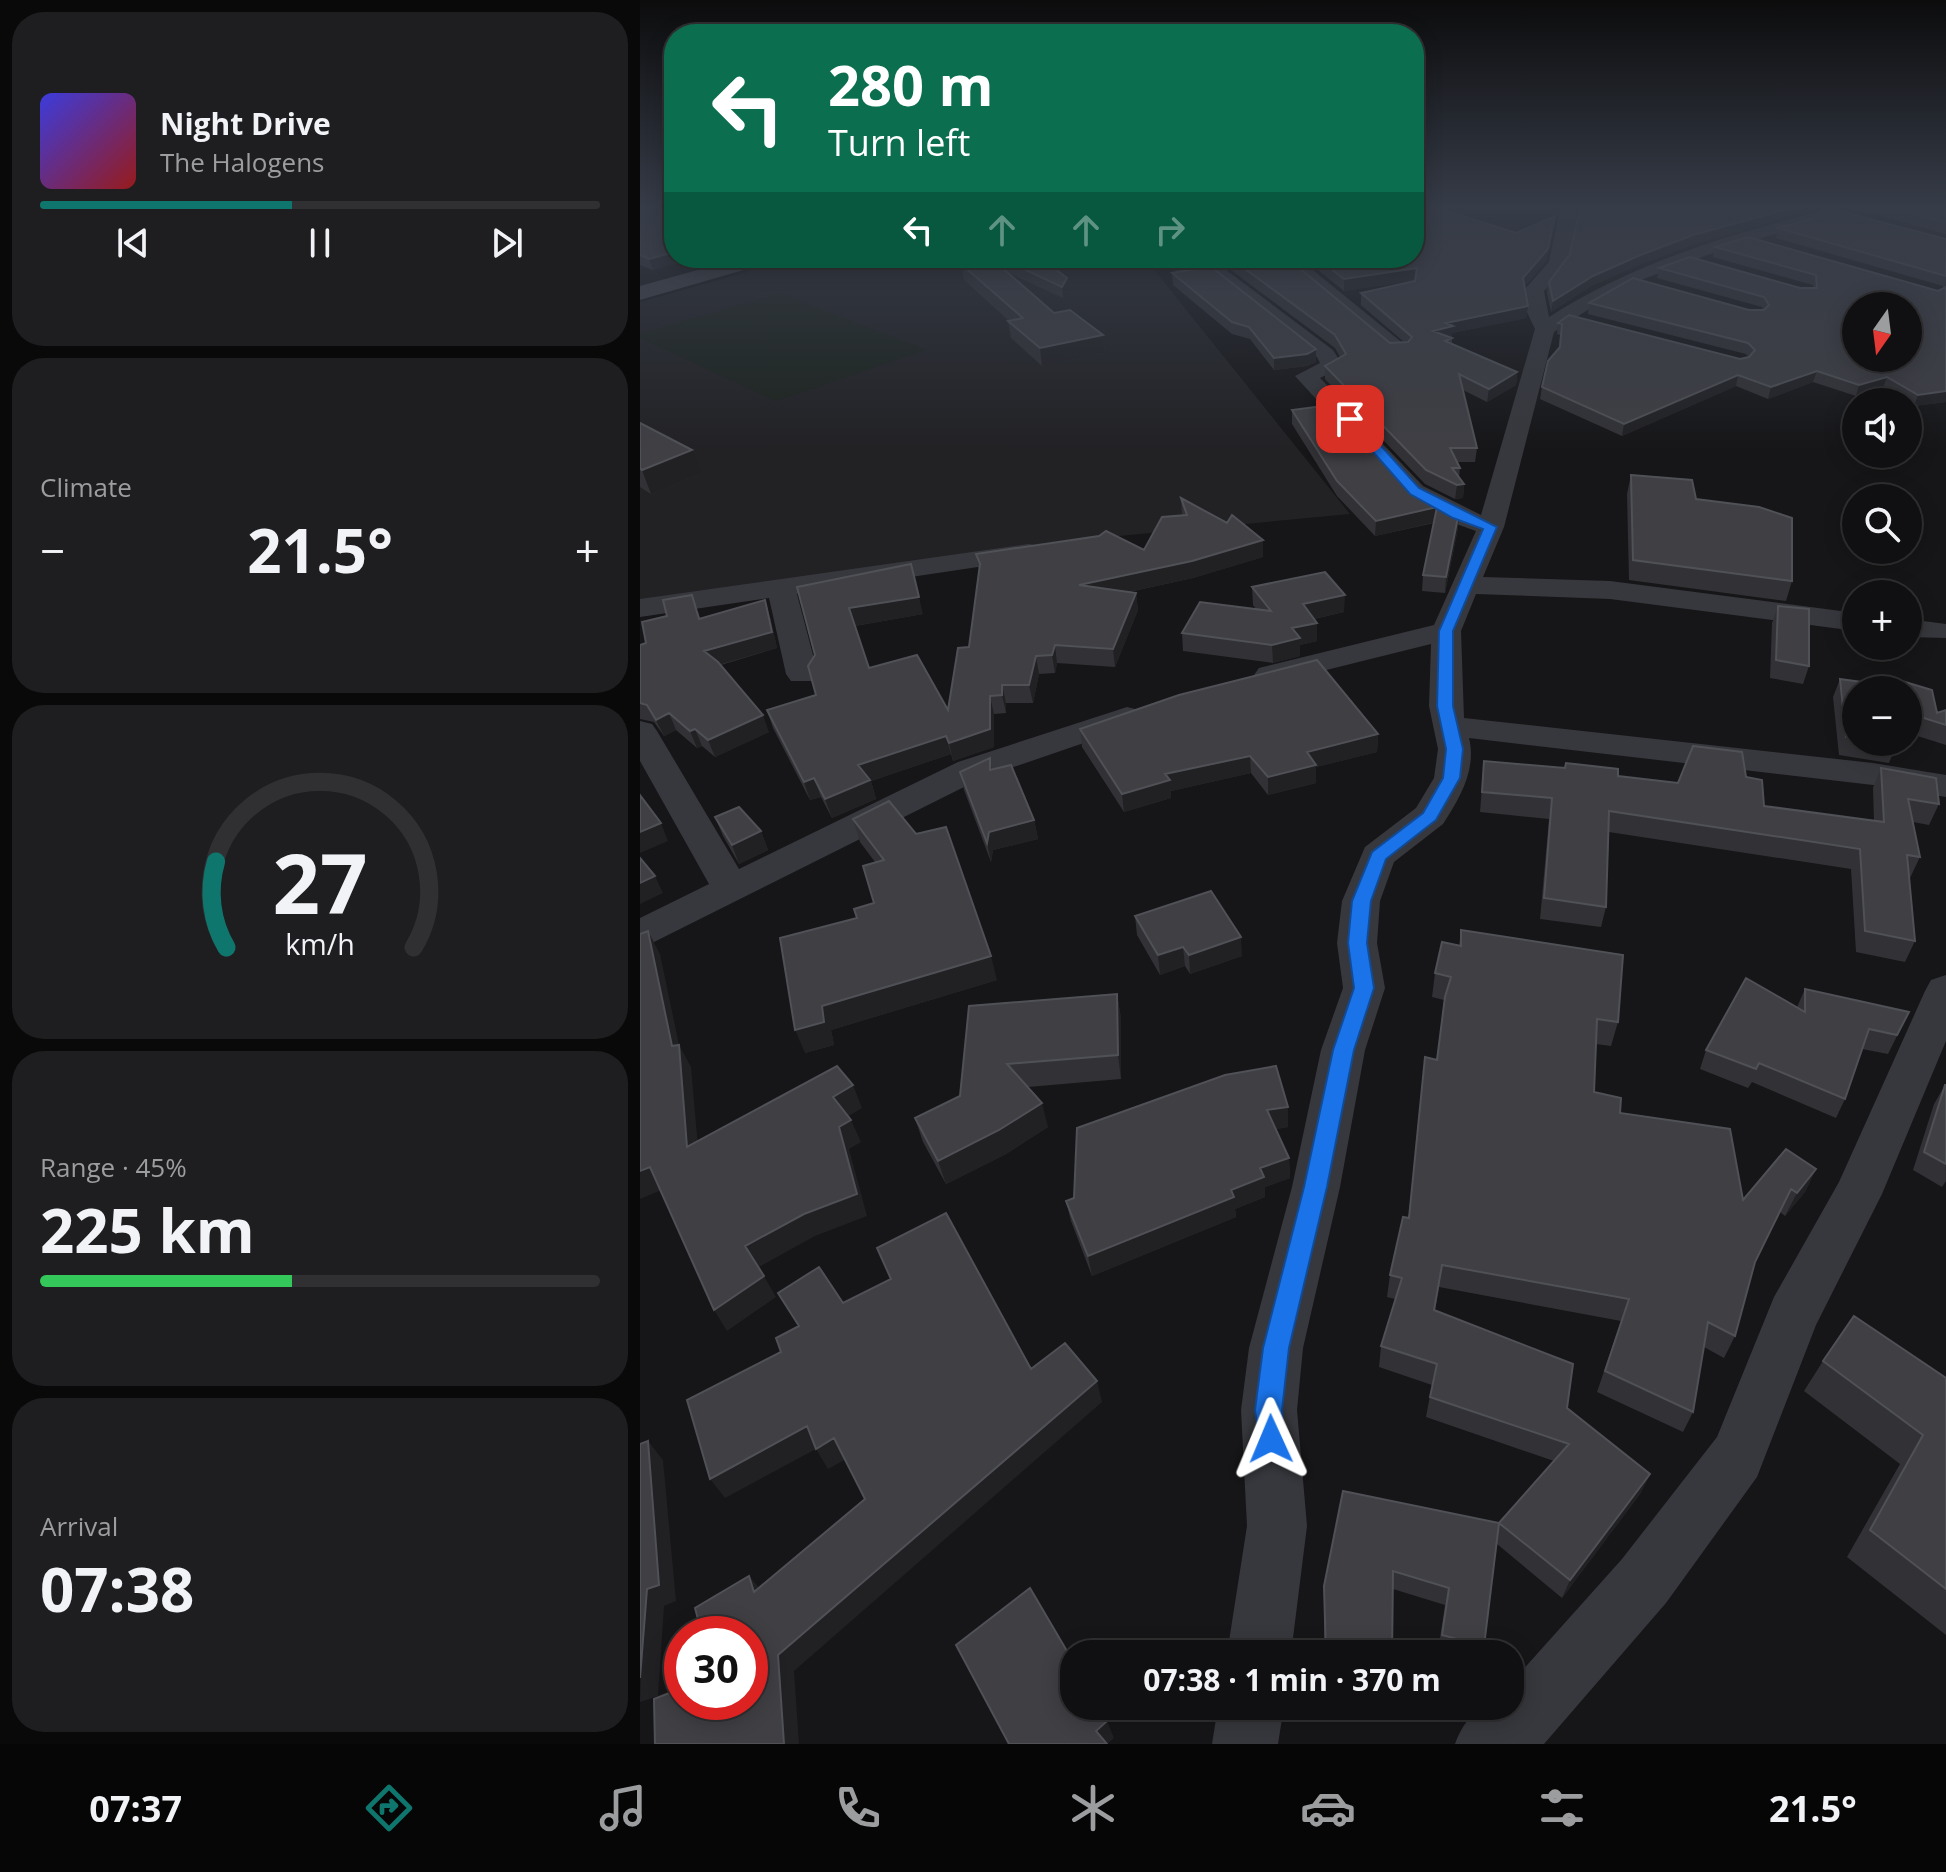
<!DOCTYPE html>
<meta charset="utf-8">
<style>
body{margin:0;font-family:"Open Sans",sans-serif;background:#1e1e20;color:#f1f3f6;height:100vh;display:flex;flex-direction:column;font-size:30px;white-space:nowrap}
*{box-sizing:border-box;margin:0}
p{font-size:26px;color:#9c9d9f}
.icon{flex:none;width:44px;height:44px;fill:none;stroke:currentColor;stroke-width:2;stroke-linecap:round;stroke-linejoin:round}
.map{position:relative;flex:1;overflow:hidden}
.drawer{display:flex;flex-direction:column;gap:12px;padding:12px;background:#09090a;width:640px}
.drawer>*{flex:none}
.guide{position:absolute;left:24px;top:24px;width:760px;height:244px;border-radius:32px;box-shadow:0 4px 20px #0003,0 0 0 2px #303032;background:#0b6e4f;color:#fff;overflow:hidden}
.needle{width:52px;rotate:194deg}
.fabs{position:absolute;left:1202px;top:292px;display:grid;gap:16px}
.fabs a{display:grid;place-items:center;width:80px;height:80px;border-radius:50%;background:#101012;box-shadow:0 4px 20px #0003,0 0 0 2px #303032;font-size:40px}
.speed{position:absolute;left:24px;top:1616px;display:flex;gap:16px;font-size:40px;font-weight:700;text-align:center}
.speed>*{display:grid;place-content:center;width:104px;height:104px;border-radius:50%;background:#101012;box-shadow:0 4px 20px #0003,0 0 0 2px #303032;line-height:1}
.speed .limit{border:12px solid #d22;background:#fff;color:#111}
.pin{position:absolute;display:grid;place-items:center;width:68px;height:68px;color:#fff;margin:-34px;border-radius:16px;box-shadow:0 4px 12px #0006}
.me{position:absolute;width:88px;margin:-44px;rotate:359deg;stroke-linejoin:round;filter:drop-shadow(0 0 6px #0008)}
.turn{display:flex;align-items:center;gap:28px;height:168px;padding:0 32px;font-size:36px}
.turn .icon{width:104px;height:104px;stroke-width:2.5}
.turn b{display:block;font-size:56px;line-height:68px}
.lanes{display:flex;align-items:center;height:76px;padding:0 32px;background:#0003;justify-content:center;gap:40px;direction:ltr}
.lanes .off{opacity:.35}
.big{font-size:60px;font-weight:700;line-height:1.1}
.drawer .widget{flex:1;display:flex;flex-direction:column;justify-content:center;gap:12px;min-width:0;padding:0 28px;border-radius:32px;background:#1e1e20}
.drawer .dial{align-items:center;gap:0}
.dial svg{height:208px;overflow:visible;fill:none;stroke:#303032;stroke-width:7;stroke-linecap:round;text-anchor:middle}
.dial text{fill:#f1f3f6;stroke:none}
.song{display:flex;align-items:center;gap:24px}
.cover{width:96px;height:96px;border-radius:12px;background:linear-gradient(135deg,hsl(240 70% 55%),hsl(0 70% 35%))}
.played{height:8px;border-radius:4px;background:linear-gradient(90deg,#0f766e 45%,#303032 45%)}
.keys{display:flex;justify-content:space-around;direction:ltr}
.heat{display:flex;justify-content:space-between;align-items:center;font-size:44px;direction:ltr}
.charge{height:12px;border-radius:6px;background:linear-gradient(90deg,#34c759 45%,#303032 0)}
.trip{position:absolute;left:420px;top:1640px;width:464px;height:80px;border-radius:32px;background:#101012;box-shadow:0 4px 20px #0003,0 0 0 2px #303032;font-weight:700;line-height:80px;text-align:center}
.menu{display:flex;height:128px;justify-content:space-around;align-items:center;background:#060607;color:#9c9d9f}
.menu .icon{width:56px;height:56px}
.menu .on{color:#0f766e}
.menu b{font-size:36px;color:#f1f3f6}
main{display:flex;flex:1;min-height:0}
.map>svg:first-child{display:block}
</style>
<main>
<section class="drawer">
<div class="widget">
<div class="song"><i class="cover"></i><div><b>Night Drive</b><p>The Halogens</p></div></div>
<div class="played"></div>
<div class="keys"><svg class="icon" aria-label="previous" viewBox="0 0 24 24"><path d="M18 5L8 12l10 7zM5 5v14"/></svg><svg class="icon" aria-label="pause" viewBox="0 0 24 24"><path d="M8 5v14M16 5v14"/></svg><svg class="icon" aria-label="next" viewBox="0 0 24 24"><path d="M6 5l10 7-10 7zM19 5v14"/></svg></div>
</div>
<div class="widget"><p>Climate</p>
<div class="heat"><a>−</a><b class="big">21.5°</b><a>+</a></div>
</div>
<div class="widget dial"><svg viewBox="0 0 100 80">
<path d="M14 69A42 42 0 1 1 86 69"/>
<path d="M14 69A42 42 0 0 1 10 36" stroke="#0f766e"/>
<text x="50" y="56" font-size="32" font-weight="700">27</text>
<text x="50" y="72" font-size="11">km/h</text>
</svg></div>
<div class="widget"><p>Range · 45%</p><b class="big">225 km</b><div class="charge"></div></div>
<div class="widget"><p>Arrival</p><b class="big">07:38</b></div>
</section>
<div class="map">
<svg width="1306" height="1744" viewBox="0 0 1306 1744">
<rect width="100%" height="100%" fill="#161618"/>
<path fill="#222225" d="M157,258H499L507,261L710,514L479,536L0,600V302Z"/>
<path fill="#1c231d" d="M140,293L286,350L136,401L0,338V334Z"/>
<g fill="none" stroke-linecap="round" stroke-linejoin="round">
<path fill="#37383d" fill-rule="evenodd" d="M921,206H937C934,239 931,268 904,291L909,317C996,261 1097,232 1197,207L1205,212L1064,256C1045,266 1026,270 1006,278C973,293 944,312 914,332L864,527L843,577L970,581L1216,613V631L970,599L836,594L821,631L824,718L1233,763L1306,775V797L1233,785L829,738C837,770 819,799 803,824L754,862L740,901L737,943L745,988L725,1050L700,1187L663,1348L657,1410L667,1526L651,1654H587L607,1526L601,1410L609,1348L652,1187L681,1050L703,988L697,943L702,901L725,847L776,808L794,778L798,749L789,706L791,644L630,684L619,682L614,675L619,668L794,625L836,531L808,521L765,496L655,376L680,363L677,357L552,260L570,258L693,350L703,366L680,378L783,486L841,515L895,329L886,310L885,289L909,262Z
M638,258H658L765,345L768,349L765,353H751Z
M389,544L399,546L403,552L399,558L157,594L178,674L173,681H151L146,674L129,598L0,617V599Z
M1268,619L1306,624V638L1268,637Z
M487,707L499,710L503,717L499,724L342,778L0,949V918L69,884L0,761V721L12,724L17,731L99,869L318,762Z
M1306,975V1041L1242,1194L1176,1325L1117,1477L1026,1603L904,1744H815C826,1715 839,1706 870,1706V1684L982,1559L1077,1437L1134,1297L1199,1182L1285,991L1291,980Z
M578,1706H644L638,1744H572Z"/>
<path fill="#45474d" fill-rule="evenodd" d="M101,258H134L131,262L0,300V286Z"/>
</g>
<path fill="#323236" d="M0,206L34,258H54L13,270L0,265Z
M774,206H819L804,210L876,233L915,216L906,261L885,286L888,306L886,318L812,333V344L877,372L876,385L847,402L823,390L837,448L835,462H817L820,468L819,478L824,484L823,498L815,499L785,484L685,379V366L700,357L695,348L575,258H647L750,343L764,342L721,305V293L775,281L776,280L704,291L663,258H774Z
M942,206H1171L1169,211L1051,245L996,266L951,286L911,312L907,292L909,282L930,254Z
M1204,206H1306V234Z
M1138,228L1306,239V402L1274,406L1243,388L1216,396L1173,382L1128,399L1096,386L982,436L900,399L902,387L919,348L920,335L917,334L918,323L1100,359L1108,357L1106,354L948,314L949,303L1123,310L1122,307L1017,278L1019,268L1160,288H1173V285L1073,257L1075,247L1298,291L1303,288V286L1136,238Z
M337,258H401L428,290L423,298L367,272L414,313L463,335L465,353L402,366L371,338L368,321H369L324,280L321,264L342,260Z
M508,258H560L676,349V362L667,366L634,370L610,339L592,334L533,285L532,273L539,272Z
M652,410L764,483L819,512L818,528L805,593L782,591L783,575L794,523L735,536L697,496L652,424Z
M0,423L61,474L11,494L0,487Z
M991,475L1056,499L1152,581L1146,601L989,580L987,494Z
M541,498L623,557L553,578L489,592L496,593L498,610L475,667L417,663L415,673L399,674L393,703H366V713L354,714V747L313,761L311,754L231,781L236,799L192,818L181,797L170,800L133,728L127,710L176,695L175,655L157,587L283,614L215,626L229,668L308,710L329,647L339,570L336,554L504,550L542,515Z
M612,587L704,612L674,619L677,623V641L660,645V656L633,663L543,651L542,633L616,609L613,605Z
M1138,606L1169,666L1163,684L1130,678L1132,623Z
M58,611L60,618L130,617L137,648L81,665L129,732L75,757L62,746L57,748L36,730L24,736L14,722L0,719V645L6,643Z
M1200,679L1262,688L1265,682L1297,713L1306,710V745L1268,733V690H1216V742H1256V745L1249,763L1199,755L1193,697Z
M440,729L738,734L737,752L676,767V783L628,795L611,773L531,791V798L484,812L442,747Z
M350,758L352,770L394,820L398,839L353,850L351,862L324,790L320,772Z
M844,761L925,768L926,763L978,776L1038,783L1106,777L1124,806L1234,821L1233,788L1241,768L1299,804L1289,825L1273,822L1280,857L1270,878H1269L1275,941L1265,962L1216,952L1211,869L969,832L966,907L961,927L900,919L909,819L840,812Z
M75,817L121,831L128,850L99,864L83,836Z
M213,819L357,980L191,1030L194,1045L165,1053L217,918L234,903L235,862L220,842Z
M495,916L602,956L550,974L545,966L520,975L497,935Z
M821,930L978,1022L971,1046L956,1044L954,1092L980,1113L1103,1200L1176,1169L1165,1192L1145,1216L1140,1212L1115,1262L1095,1336L1084,1358L1064,1347L1053,1412L1043,1432L957,1392L981,1321L799,1287L795,1310L927,1408L1010,1474L1000,1494L922,1598L857,1544L844,1646L841,1654H809L798,1651L805,1605L753,1589L752,1654H684V1586L859,1523L914,1461L786,1417L792,1385L739,1367L741,1346L755,1299L747,1297L750,1275L768,1218L797,1060L804,1000L792,997L795,973L819,946Z
M1165,989L1269,1012L1248,1054L1222,1049L1205,1099L1196,1118L1112,1082L1108,1088L1060,1069L1066,1050L1157,1007Z
M477,994L481,1019V1079L388,1087L408,1127L366,1154L306,1184L283,1142L275,1118L320,1096L329,1006Z
M1305,1085L1306,1181L1302,1187L1273,1170L1294,1104Z
M648,1107V1127L636,1129L649,1158L650,1178L625,1187V1197L595,1209L596,1217L452,1276L431,1221L426,1201Z
M1183,1361L1306,1378V1635L1207,1557L1260,1464L1164,1391Z"/>
<path fill="#212124" d="M786,206H819L785,215Z
M1159,206H1171L1169,211L1051,245L996,266L951,286L911,312L913,301L953,276L998,256L1053,235Z
M34,210V222L21,216Z
M915,216L906,261L882,289L883,278Z
M34,252V258H54L13,270L9,259Z
M777,268L776,280L704,291V279Z
M427,278L428,290L423,298L422,287Z
M888,306L886,318L812,333V338L793,331L806,323Z
M463,335L465,353L402,366L400,348Z
M676,349V362L667,366L634,370V358Z
M1177,371L1173,382L1128,399L1131,387Z
M877,372L876,385L847,402L849,389Z
M1098,375L1096,386L982,436L984,424Z
M1247,377L1243,388L1216,396L1219,385Z
M1306,391V402L1274,406L1278,395Z
M52,450L61,474L11,494L2,470Z
M824,484L823,498L815,499L817,485Z
M797,507L796,522L735,536L736,521Z
M819,512L818,528L805,593L806,577Z
M623,540V557L553,578L441,602L439,585Z
M496,593L498,610L475,667L473,649Z
M705,595L704,612L663,621V604Z
M279,597L283,614L214,626L209,608Z
M125,600L130,617L137,648L71,667L64,651Z
M677,623V641L660,645V656L633,663L632,645L652,628Z
M415,645L417,663L415,673L412,655Z
M396,656L399,674L393,703L389,685Z
M362,685L366,703V713L362,695Z
M350,696L354,714V747L313,761L309,743Z
M29,713L36,730L24,736L16,720Z
M123,715L129,732L75,757L68,740Z
M55,729L62,746L57,748L50,731Z
M738,734L737,752L676,767V783L628,795V777L667,752Z
M306,736L311,754L231,781L236,799L192,818L185,799L218,765Z
M610,756L611,773L531,791V798L484,812L482,794L525,774Z
M174,778L181,797L170,800L164,782Z
M394,820L398,839L353,850L351,862L347,843L349,832Z
M21,823L28,841L0,853V832Z
M121,831L128,850L99,864L92,845Z
M15,876L23,893L0,904V883Z
M8,931L20,954L39,1045L51,1067L60,1170L47,1147L32,1046Z
M601,937L602,956L550,974L549,955Z
M543,947L545,966L520,975L518,955Z
M351,956L357,980L191,1030L194,1045L165,1053L155,1030L182,1006Z
M477,994L481,1019V1079L478,1055Z
M213,1085L222,1108L202,1120L193,1097Z
M402,1103L408,1127L366,1154L306,1184L298,1161Z
M648,1107V1127L628,1131L627,1110Z
M211,1120L221,1142L209,1149L227,1216L175,1236L117,1268L105,1246L199,1127Z
M649,1158L650,1178L625,1187V1197L595,1209L596,1217L452,1276L448,1256L591,1190L620,1168Z
M10,1167L24,1189L0,1199V1171Z
M1176,1169L1165,1192L1145,1216L1157,1193Z
M124,1276L136,1297L87,1331L74,1310Z
M457,1381L462,1402L154,1671L159,1744H144L138,1655Z
M167,1426L194,1438L206,1459L188,1469L176,1449L85,1498L70,1479Z
M8,1441L23,1460L36,1601L24,1606L18,1696L0,1702Z
M1010,1474L1000,1494L922,1598L930,1580Z
M109,1576L125,1594L114,1592Z
M467,1721L474,1738L467,1744L456,1731Z"/>
<path fill="#3f3f44" stroke="#4f5156" stroke-width="2" fill-rule="evenodd" d="M0,206H34V210L21,216L34,218V252L9,259L0,255Z
M774,206H791L876,233L915,216L908,249L883,278L888,306L806,323L813,326L793,331L812,338L805,341L877,372L849,389L819,374L837,448H810L820,468H812L824,484L817,485L786,470L685,366L706,354L695,335L590,258H647L750,343L768,342L772,337L721,293L775,281L777,268L704,279L677,258H774Z
M942,206H1159L1053,235L998,256L953,276L913,301L909,282L930,254L940,207Z
M1241,206H1306V223Z
M1199,211L1306,239V276L1138,228Z
M1108,237L1298,291L1306,287V391L1278,395L1247,377L1219,385L1177,371L1131,387L1098,375L984,424L902,387L908,361L920,347L922,324L918,323L929,315L1100,359L1109,357L1115,350L1108,343L949,303L993,278L1109,310H1124L1129,305L1124,297L1019,268L1050,257L1160,288H1177L1176,275L1075,247ZM1216,306H1268V358H1216Z
M360,258H401L427,278L422,287Z
M532,258H560L676,349L667,354L634,358L609,327L592,322L532,273L557,269Z
M352,259L414,313L430,310L463,335L400,348L368,321L383,318L321,264Z
M691,405L764,483L819,512L806,577L783,575L797,507L736,521L697,481L652,410Z
M0,423L52,450L2,470L0,468Z
M991,475L1052,480L1056,499L1119,507L1152,518V581L993,560Z
M541,498L587,523L592,515L623,540L552,561L439,585L496,593L473,649L415,645L412,655L396,656L389,685H362V695L350,696V729L309,743L306,736L218,765L230,780L185,799L174,778L164,782L127,710L176,695L168,666L175,655L157,587L271,564L279,597L209,608L229,668L277,655L308,710L318,648L329,647L340,564L336,554L459,536L466,531L504,550L522,517L547,515Z
M685,572L705,595L663,604L677,623L652,628L660,638L632,645L542,633L560,602L631,611L612,587Z
M52,595L59,619L125,600L132,632L64,651L78,662L123,715L68,740L55,729L50,731L29,713L16,720L7,705L0,703V645L6,643L2,622L27,616L23,600Z
M1138,606L1169,609V666L1136,660Z
M677,660L738,734L667,752L676,765L628,777L610,756L525,774L530,780L482,794L440,729L539,695Z
M1200,679L1266,688L1265,682L1292,690L1297,713L1306,710V725L1268,713V690H1216V739L1206,737Z
M1237,742H1256V745Z
M1053,746L1102,752L1106,777L1122,780L1124,806L1244,822L1241,768L1296,778L1299,804L1268,799L1280,857L1267,855L1275,941L1225,931L1220,849L969,811L966,907L904,898L912,798L842,792L844,761L925,768L926,763L978,769V776L1038,783Z
M350,758V770L371,765L394,820L349,832L347,843L320,772Z
M0,795L21,823L0,832Z
M249,801L276,834L306,827L351,956L182,1006L184,1022L155,1030L140,938L217,918L214,909L234,903L223,866L244,860L213,819Z
M99,807L121,831L92,845L75,817Z
M0,858L15,876L0,883Z
M571,891L601,937L549,955L543,947L518,955L495,916Z
M821,930L983,955L978,1022L957,1019L954,1092L981,1098L980,1113L1090,1129L1103,1200L1146,1149L1176,1169L1157,1193L1151,1189L1115,1262L1095,1336L1068,1322L1053,1412L965,1371L989,1299L802,1265L794,1310L933,1364L927,1408L1010,1474L930,1580L859,1523L929,1444L790,1397L797,1364L741,1346L762,1278L750,1275L763,1217L769,1218L785,1057L797,1060L805,997L811,977L795,973L802,942L821,946Z
M8,931L32,1046L39,1045L47,1147L197,1066L213,1085L193,1097L211,1120L199,1127L217,1194L164,1214L105,1246L124,1276L74,1310L10,1167L0,1171V934Z
M1106,978L1165,1012V989L1269,1012L1257,1035L1229,1029L1205,1099L1119,1063L1116,1069L1066,1050Z
M477,994L478,1055L367,1064L402,1103L359,1130L298,1161L275,1118L320,1096L329,1006Z
M636,1066L648,1107L627,1110L649,1158L620,1168L624,1177L591,1190L594,1197L448,1256L426,1201L434,1198L437,1128L585,1075Z
M1305,1085H1306V1164L1284,1152Z
M306,1213L391,1369L425,1343L457,1381L138,1655L144,1744H15L14,1699L42,1688V1702H110V1634H62L55,1608L109,1576L114,1592L225,1499L194,1438L176,1449L167,1426L70,1479L47,1400L141,1352L136,1338L159,1326L138,1293L179,1267L203,1303L251,1279L237,1248Z
M1214,1316L1306,1378V1589L1230,1530L1283,1435L1183,1361Z
M8,1441L19,1585L7,1589L0,1678V1444Z
M703,1491L859,1523L844,1646L802,1635L809,1588L753,1571L752,1654H686L684,1586Z
M390,1588L434,1663V1706H459L467,1721L456,1731L467,1744H369L316,1645Z"/>
<linearGradient id="sky" x2="0" y2="1"><stop stop-color="#0c0c0d"/><stop offset="0.46" stop-color="#363c48"/><stop offset="1" stop-color="#363c48" stop-opacity="0"/></linearGradient>
<rect width="1306" height="450" fill="url(#sky)"/>
<path fill="#1a73e8" stroke="#114b97" stroke-width="2" d="M706,416H714L779,488L857,527L813,631V706L823,749L820,778L796,820L746,859L731,901L727,943L734,988L714,1050L687,1187L649,1348L642,1410L644,1439L640,1449L631,1453L621,1449L615,1410L623,1348L664,1187L693,1050L714,988L708,943L712,901L732,852L783,813L803,778L806,749L797,706L799,631L843,529L813,518L770,494L706,421Z"/>
</svg>
<div class="fabs">
<a><svg class="needle" viewBox="-14 -14 28 28"><path d="M0-13l5 13h-10z" fill="#e53935"/><path d="M0 13l5-13h-10z" fill="#9c9d9f"/></svg></a>
<a><svg class="icon" aria-label="sound" viewBox="0 0 24 24"><path d="M4 9h4l5-4v14l-5-4H4zM17 9q2 3 0 6"/></svg></a>
<a><svg class="icon" aria-label="search" viewBox="0 0 24 24"><circle cx="10" cy="10" r="6"/><path d="M15 15l6 6"/></svg></a>
<a>+</a>
<a>−</a>
</div>
<div class="speed"><div class="limit">30</div></div>
<div class="pin" style="left:710px;top:419px;background:#d93025"><svg class="icon" aria-label="arrive" viewBox="0 0 24 24"><path d="M6 21V4h12l-3 4 3 4H6"/></svg></div>
<svg class="me" style="left:631px;top:1439px" viewBox="-20 -20 40 40"><path d="M0-17L14 15 0 8-14 15z" fill="#1a73e8" stroke="#fff" stroke-width="4"/></svg>
<div class="trip">07:38 · 1 min · 370 m</div>
<div class="guide">
<div class="turn"><svg class="icon" aria-label="left" viewBox="0 0 24 24"><path d="M17 20v-9H6M10 6l-5 5 5 5"/></svg><div><b>280 m</b>Turn left</div></div>
<div class="lanes"><svg class="icon" aria-label="left" viewBox="0 0 24 24"><path d="M17 20v-9H6M10 6l-5 5 5 5"/></svg><svg class="icon off" aria-label="ahead" viewBox="0 0 24 24"><path d="M12 20V5M6 11l6-6 6 6"/></svg><svg class="icon off" aria-label="ahead" viewBox="0 0 24 24"><path d="M12 20V5M6 11l6-6 6 6"/></svg><svg class="icon off" aria-label="right" viewBox="0 0 24 24"><path d="M7 20v-9h11M14 6l5 5-5 5"/></svg></div>
</div>
</div>
</main>
<nav class="menu">
<b>07:37</b>
<svg class="icon on" aria-label="directions" viewBox="0 0 24 24"><path d="M12 3l9 9-9 9-9-9zM9 14v-3h6M13 9l2 2-2 2"/></svg>
<svg class="icon" aria-label="music" viewBox="0 0 24 24"><path d="M9 18V5l10-2v13"/><circle cx="6" cy="18" r="3"/><circle cx="16" cy="16" r="3"/></svg>
<svg class="icon" aria-label="phone" viewBox="0 0 24 24"><path d="M5 4h4l2 5-3 2q2 4 5 5l2-3 5 2v4C11 20 4 13 5 4z"/></svg>
<svg class="icon" aria-label="climate" viewBox="0 0 24 24"><path d="M12 3v18M4 7l16 10M4 17L20 7"/></svg>
<svg class="icon" aria-label="car" viewBox="0 0 24 24"><path d="M5 17H2v-5l4-1 3-4h7l3 4 3 1v5h-3M9 17h6M6 11h13"/><circle cx="7" cy="17" r="2"/><circle cx="17" cy="17" r="2"/></svg>
<svg class="icon" aria-label="filters" viewBox="0 0 24 24"><path d="M4 7h16M4 17h16"/><circle cx="9" cy="7" r="2"/><circle cx="15" cy="17" r="2"/></svg>
<b>21.5°</b>
</nav>
